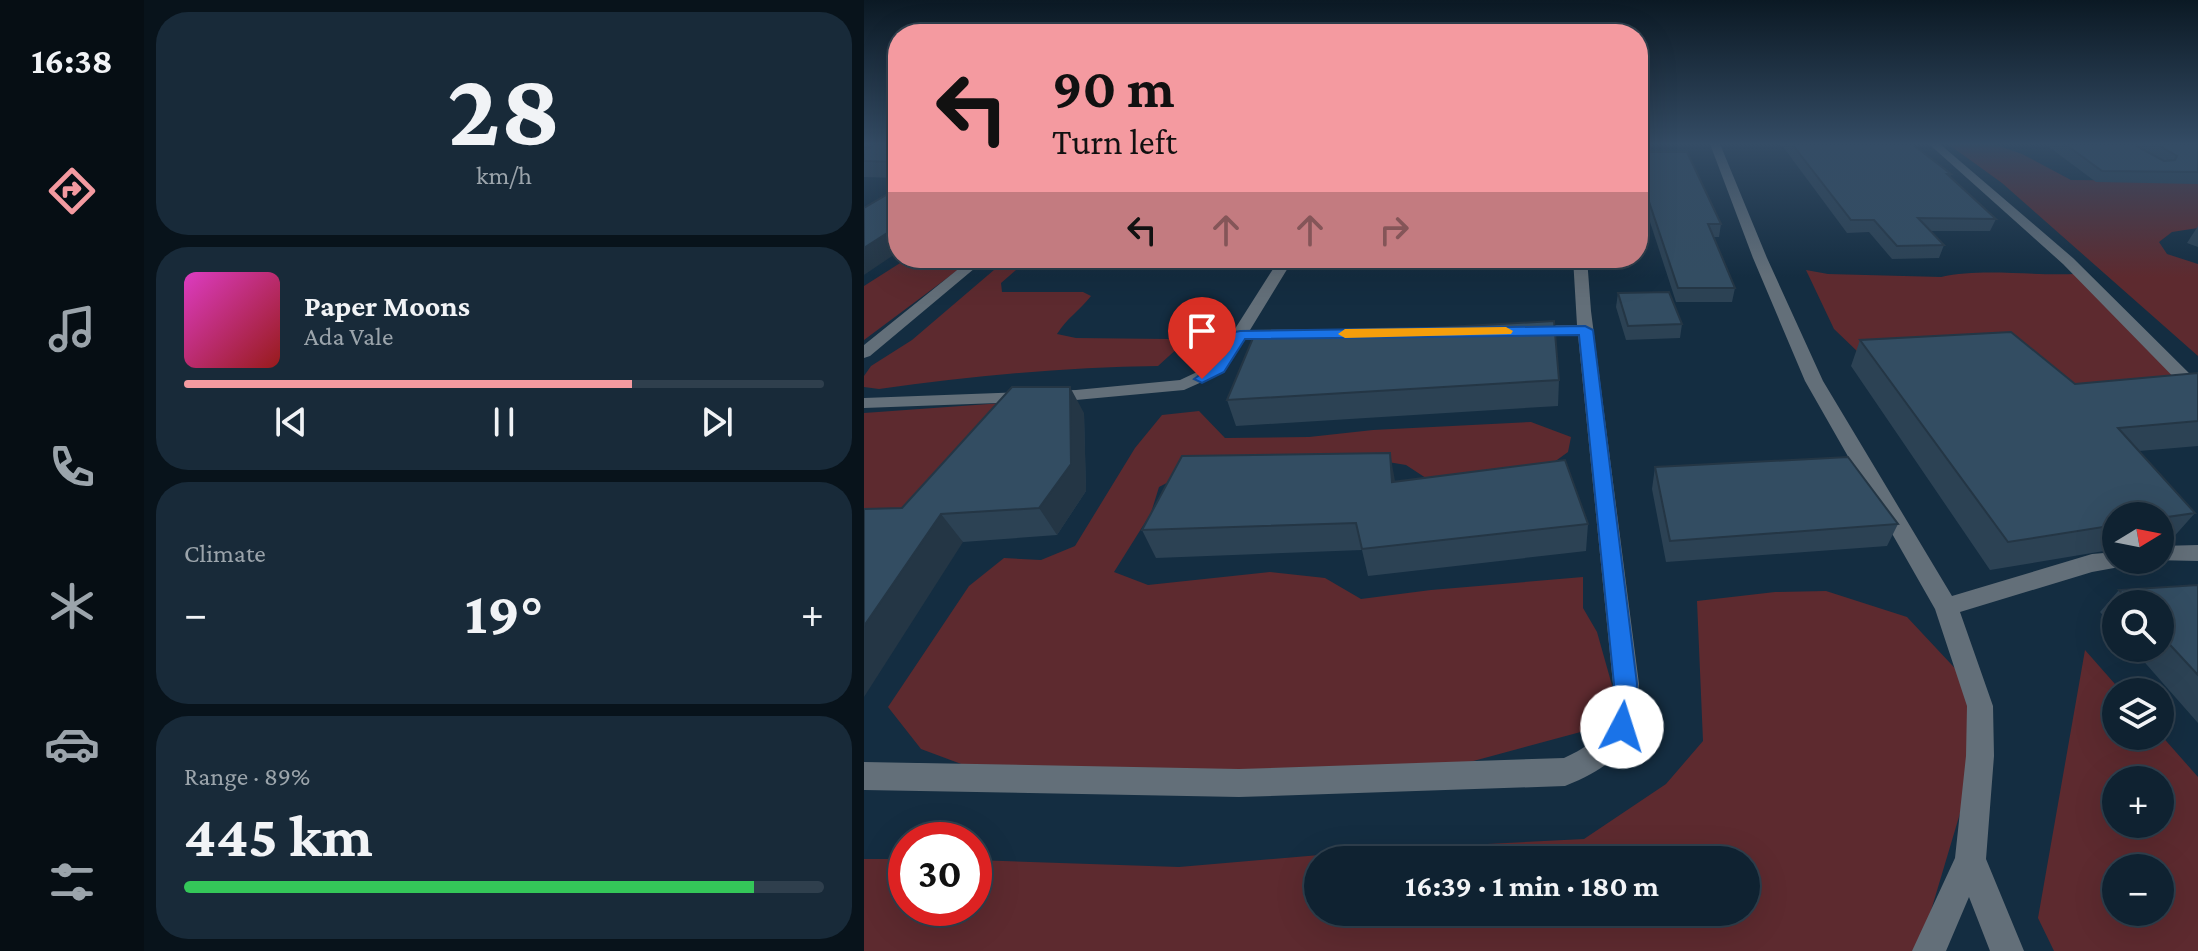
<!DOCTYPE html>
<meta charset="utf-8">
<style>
body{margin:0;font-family:"Crimson Pro",serif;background:#182a39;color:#f1f3f6;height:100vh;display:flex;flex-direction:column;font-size:30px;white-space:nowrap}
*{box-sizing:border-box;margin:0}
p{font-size:26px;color:#9ba4ab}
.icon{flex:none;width:44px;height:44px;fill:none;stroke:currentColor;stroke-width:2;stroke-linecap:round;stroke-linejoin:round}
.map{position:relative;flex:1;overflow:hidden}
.side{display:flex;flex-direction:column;gap:12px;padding:12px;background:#08131b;width:720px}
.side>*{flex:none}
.top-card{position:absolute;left:24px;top:24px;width:760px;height:244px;border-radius:32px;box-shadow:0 8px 32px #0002,0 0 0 2px #2f3f4d;background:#f49aa0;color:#111;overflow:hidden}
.needle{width:52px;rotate:80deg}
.controls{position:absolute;left:1238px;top:502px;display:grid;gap:16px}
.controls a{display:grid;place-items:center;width:72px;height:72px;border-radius:50%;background:#0f2231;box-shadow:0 8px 32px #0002,0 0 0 2px #2f3f4d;font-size:40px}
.speed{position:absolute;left:24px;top:822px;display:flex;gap:16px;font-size:40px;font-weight:700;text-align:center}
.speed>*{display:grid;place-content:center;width:104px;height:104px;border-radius:50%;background:#0f2231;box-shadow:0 8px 32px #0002,0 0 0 2px #2f3f4d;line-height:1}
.speed .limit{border:12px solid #d22;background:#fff;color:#111}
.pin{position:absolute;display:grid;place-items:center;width:68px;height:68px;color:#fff;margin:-82px -34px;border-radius:50% 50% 50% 0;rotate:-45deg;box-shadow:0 0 8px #0007}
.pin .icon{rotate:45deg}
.me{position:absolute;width:88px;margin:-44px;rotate:5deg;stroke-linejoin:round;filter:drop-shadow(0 0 6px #0008)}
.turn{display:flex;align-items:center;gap:28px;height:168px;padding:0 32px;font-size:36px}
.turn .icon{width:104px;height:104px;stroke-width:2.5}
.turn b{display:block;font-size:56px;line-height:68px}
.lanes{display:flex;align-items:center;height:76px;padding:0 32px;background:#0003;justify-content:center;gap:40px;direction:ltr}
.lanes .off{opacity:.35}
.big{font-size:60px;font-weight:700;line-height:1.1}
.side .widget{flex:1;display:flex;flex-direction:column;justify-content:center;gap:12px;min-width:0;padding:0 28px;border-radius:32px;background:#182a39}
.side .dial{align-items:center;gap:0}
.dial b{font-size:104px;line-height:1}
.song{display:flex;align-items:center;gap:24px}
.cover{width:96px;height:96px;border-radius:12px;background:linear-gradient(135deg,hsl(310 70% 55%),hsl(0 70% 35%))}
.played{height:8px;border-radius:4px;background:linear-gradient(90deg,#f49aa0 70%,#2f3f4d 70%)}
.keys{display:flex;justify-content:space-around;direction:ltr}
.heat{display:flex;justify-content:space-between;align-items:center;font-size:44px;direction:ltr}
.charge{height:12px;border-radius:6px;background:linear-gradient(90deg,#34c759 89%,#2f3f4d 0)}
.trip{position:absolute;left:440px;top:846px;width:456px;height:80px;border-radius:40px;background:#0f2231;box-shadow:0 8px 32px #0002,0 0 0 2px #2f3f4d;font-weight:700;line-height:80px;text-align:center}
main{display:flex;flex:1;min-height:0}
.menu{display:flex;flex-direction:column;width:144px;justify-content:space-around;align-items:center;background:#060e14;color:#9ba4ab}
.menu .icon{width:56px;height:56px}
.menu .on{color:#f49aa0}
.menu b{font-size:36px;color:#f1f3f6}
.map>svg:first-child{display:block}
</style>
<main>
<nav class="menu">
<b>16:38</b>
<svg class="icon on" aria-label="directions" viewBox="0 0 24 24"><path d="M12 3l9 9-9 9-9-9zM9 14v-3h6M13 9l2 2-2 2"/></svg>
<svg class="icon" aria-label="music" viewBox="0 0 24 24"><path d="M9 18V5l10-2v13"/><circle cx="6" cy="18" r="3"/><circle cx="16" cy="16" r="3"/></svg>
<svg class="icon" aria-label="phone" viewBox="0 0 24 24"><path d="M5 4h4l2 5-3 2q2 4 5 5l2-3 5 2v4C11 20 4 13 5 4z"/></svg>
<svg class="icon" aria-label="climate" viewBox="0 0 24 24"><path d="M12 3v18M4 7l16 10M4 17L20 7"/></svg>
<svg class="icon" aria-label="car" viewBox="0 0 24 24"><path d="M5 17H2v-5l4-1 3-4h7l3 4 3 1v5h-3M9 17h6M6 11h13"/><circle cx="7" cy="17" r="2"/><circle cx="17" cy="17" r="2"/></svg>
<svg class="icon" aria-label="filters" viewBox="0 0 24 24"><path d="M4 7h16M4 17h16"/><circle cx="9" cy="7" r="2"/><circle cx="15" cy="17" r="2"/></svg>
</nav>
<section class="side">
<div class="widget dial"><b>28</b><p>km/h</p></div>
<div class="widget">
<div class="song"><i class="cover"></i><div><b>Paper Moons</b><p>Ada Vale</p></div></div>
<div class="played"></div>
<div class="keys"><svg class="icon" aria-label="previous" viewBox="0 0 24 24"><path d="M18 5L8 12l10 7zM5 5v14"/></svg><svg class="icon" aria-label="pause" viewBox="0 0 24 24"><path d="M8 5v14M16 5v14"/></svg><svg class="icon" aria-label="next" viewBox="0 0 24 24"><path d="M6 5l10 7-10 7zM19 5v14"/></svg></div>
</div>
<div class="widget"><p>Climate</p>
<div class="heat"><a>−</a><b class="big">19°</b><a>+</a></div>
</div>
<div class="widget"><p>Range · 89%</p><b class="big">445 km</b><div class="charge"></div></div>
</section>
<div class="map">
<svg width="1334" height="951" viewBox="0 0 1334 951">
<rect width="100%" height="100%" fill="#142d41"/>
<path fill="#5d2a2f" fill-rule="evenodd" d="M1084,144H1129L1158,154L1207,180L1334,181V228L1308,232L1295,242L1303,254L1334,264V356L1138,183Z
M44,258H110L0,340V286Z
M144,258H166L137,283L138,292H219L227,296C216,310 202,319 193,334L212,338L305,339L316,346L294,366C201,367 108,376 15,389L0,387V376L7,366L48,340Z
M942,270L964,274L1077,277C1117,268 1169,276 1211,274L1320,381L1237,394L994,352L970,329Z
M139,403L48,510L0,516V413Z
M335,411L361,438L445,437L509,430L667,422L707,437L704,452L675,473L565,480L542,465L506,459L345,461L295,487L287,513L250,572L284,585L406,572L461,578L497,599L567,590L719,577V608L733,632L751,696L724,730L602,763L440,770L108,768L57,749L24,707L105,586L140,558L177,560L211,546L271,448L298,415Z
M962,591L1043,617L1101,679L1111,763L1055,951H0V859H42V908H110V860L315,867L526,849L720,839L802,784L839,741L833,601L911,592ZM454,860H882V912H454Z
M1221,650L1258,692H1252V736L1296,734L1334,777V951H1190L1174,918ZM1252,780H1296V824H1252ZM1296,868V912H1252V868Z"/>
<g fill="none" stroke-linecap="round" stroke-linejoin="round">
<path fill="#636f79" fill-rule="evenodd" d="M846,144H856L903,258L959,381L1088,596L1228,554L1252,552V560H1264L1261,566L1228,572L1096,612L1129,706L1130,756L1122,859L1160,951H1126L1105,897L1082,951H1048L1091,858L1102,756L1103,706L1071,609L941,381L889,258Z
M1065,144H1076L1209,258L1334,382V397L1328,396L1199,264Z
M108,258H123L6,356L0,358V345Z
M416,258H430L386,330L481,329L489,334L487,337L380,340L360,372L320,390L212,400L0,408V398L212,390L316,380L348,365Z
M709,258H723L727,311L775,684C769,744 758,763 701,786L375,797L0,790V762L375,769L700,758C741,739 744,727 749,684L714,335L665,336L657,331L665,326L713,325Z
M1334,545V561L1288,560H1296V546Z"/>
</g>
<path fill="#2c4254" d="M34,144V178L0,177V150Z
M917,144H1048L1087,174L1086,177L1132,219L1126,231H1066L1080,245L1075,258L1028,259L1005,232L983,233Z
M1181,144H1334V184L1232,182Z
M774,152L857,224L855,237H849L871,288L868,302H812L774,185Z
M1334,226V247L1323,243Z
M754,293L818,324L816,338L762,340L752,307Z
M996,340L1211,384L1334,373V446L1275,451L1331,513L1307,540L1296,542V516H1252V549L1126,570L987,366Z
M695,380L694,406L372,426L363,400Z
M220,413L222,491L193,535L99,542L38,508Z
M791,467L1034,524L1023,546L802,562L788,489Z
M531,482L724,524L722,551L504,576L498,550L292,558L278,530Z
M1334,585V723L1268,648H1296V604H1252V630L1236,612L1255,590Z"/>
<path fill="#243645" d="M34,226V252L0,275V248Z
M206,387L220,413L222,491L193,535L175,508Z
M526,453L531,481L533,510L528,482Z
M77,514L99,542L0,697V626Z"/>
<path fill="#334d62" stroke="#243645" stroke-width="2" d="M12,144H34V162L0,161V150Z
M928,144H1048L1087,174H1083L1132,219L1054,218L1080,245L1033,246L1010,220H987Z
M1201,144H1269L1300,161L1311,160L1313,156L1292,144H1334V172L1238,171Z
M774,152H823L857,224H844L871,288H814L774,169Z
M34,188V226L0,248V208Z
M805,292L818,324L764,326L754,293Z
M690,321L695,380L363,400L389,338Z
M1147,332L1211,384L1334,373V421L1254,428L1331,513L1296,518V516H1252V525L1144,542L996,340Z
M148,387H206L207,464L175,508L77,514L0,626V509L38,508Z
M526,453L528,482L701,460L724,524L498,549L492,523L278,530L318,456Z
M984,457L1034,524L806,541L791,467Z
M1334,585V675L1296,634V604H1268L1255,590Z"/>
<linearGradient id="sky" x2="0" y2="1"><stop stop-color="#0b1924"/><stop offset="0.52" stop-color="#344c65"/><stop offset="1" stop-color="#344c65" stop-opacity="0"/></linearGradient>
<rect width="1334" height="277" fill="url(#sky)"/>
<path fill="#1a73e8" stroke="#114b97" stroke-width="2" d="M721,326L729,330L773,684L770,727L766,735L758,739L749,735L745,727L750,684L715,335L381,339L360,372L338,383L330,379L349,365L371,332L376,331Z"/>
<path fill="#f59e0b" d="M642,327L649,331L647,334L481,338L474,334L481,329Z"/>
</svg>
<div class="controls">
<a><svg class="needle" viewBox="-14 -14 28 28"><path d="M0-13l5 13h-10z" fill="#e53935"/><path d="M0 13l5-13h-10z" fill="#9ba4ab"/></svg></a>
<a><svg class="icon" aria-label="search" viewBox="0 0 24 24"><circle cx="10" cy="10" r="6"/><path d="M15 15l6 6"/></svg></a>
<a><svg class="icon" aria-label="layers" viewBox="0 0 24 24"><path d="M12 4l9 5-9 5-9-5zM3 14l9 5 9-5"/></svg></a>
<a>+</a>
<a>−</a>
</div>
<div class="speed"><div class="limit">30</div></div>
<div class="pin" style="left:338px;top:379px;background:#d93025"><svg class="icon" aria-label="arrive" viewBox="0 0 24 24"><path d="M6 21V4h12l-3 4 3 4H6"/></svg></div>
<svg class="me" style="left:758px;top:727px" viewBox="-20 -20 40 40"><circle r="19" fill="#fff"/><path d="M0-13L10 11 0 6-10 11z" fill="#1a73e8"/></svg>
<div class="trip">16:39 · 1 min · 180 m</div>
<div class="top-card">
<div class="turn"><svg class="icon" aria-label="left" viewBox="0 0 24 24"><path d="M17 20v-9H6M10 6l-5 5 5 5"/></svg><div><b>90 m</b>Turn left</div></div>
<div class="lanes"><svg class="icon" aria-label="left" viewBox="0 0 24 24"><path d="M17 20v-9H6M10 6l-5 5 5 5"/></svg><svg class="icon off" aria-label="ahead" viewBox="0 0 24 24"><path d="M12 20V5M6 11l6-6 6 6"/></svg><svg class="icon off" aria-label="ahead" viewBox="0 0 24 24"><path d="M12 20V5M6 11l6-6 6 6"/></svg><svg class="icon off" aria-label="right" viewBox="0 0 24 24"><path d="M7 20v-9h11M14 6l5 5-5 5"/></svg></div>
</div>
</div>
</main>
